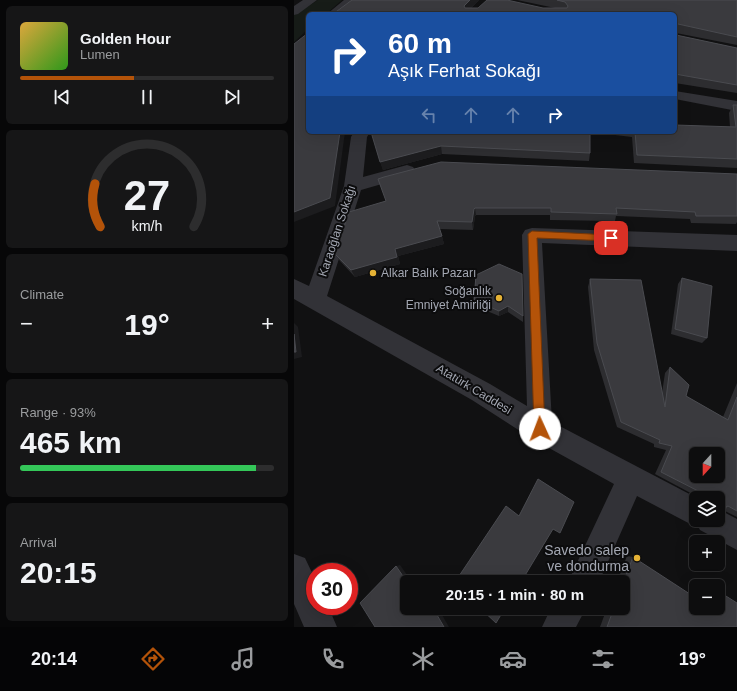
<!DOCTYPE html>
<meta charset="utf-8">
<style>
body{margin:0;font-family:Arial,sans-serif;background:#161617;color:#f1f3f6;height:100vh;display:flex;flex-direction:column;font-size:15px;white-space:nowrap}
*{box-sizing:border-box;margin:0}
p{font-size:13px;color:#9a9c9e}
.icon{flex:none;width:22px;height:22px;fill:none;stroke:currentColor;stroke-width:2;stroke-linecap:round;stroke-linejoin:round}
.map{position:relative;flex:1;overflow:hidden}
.panel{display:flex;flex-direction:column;gap:6px;padding:6px;background:#070708;width:294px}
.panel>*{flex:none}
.banner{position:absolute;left:12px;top:12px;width:371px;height:122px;border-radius:6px;box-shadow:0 4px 16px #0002,0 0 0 1px #2d2d2e;background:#1a4fa0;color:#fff;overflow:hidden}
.needle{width:26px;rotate:201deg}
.tools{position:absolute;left:395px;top:447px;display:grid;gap:8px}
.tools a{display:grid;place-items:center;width:36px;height:36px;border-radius:6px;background:#0d0d0e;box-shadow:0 4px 16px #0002,0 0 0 1px #2d2d2e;font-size:20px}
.speed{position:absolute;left:12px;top:563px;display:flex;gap:8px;font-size:20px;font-weight:700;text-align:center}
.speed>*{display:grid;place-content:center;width:52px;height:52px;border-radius:50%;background:#0d0d0e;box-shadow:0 4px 16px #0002,0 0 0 1px #2d2d2e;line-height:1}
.speed .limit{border:6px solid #d22;background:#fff;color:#111}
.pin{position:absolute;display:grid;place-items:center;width:34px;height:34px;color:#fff;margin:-17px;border-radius:8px;box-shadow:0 2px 6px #0006}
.me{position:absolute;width:44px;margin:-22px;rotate:358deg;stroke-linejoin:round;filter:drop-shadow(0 0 3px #0008)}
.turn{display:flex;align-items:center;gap:14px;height:84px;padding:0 16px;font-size:18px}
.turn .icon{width:52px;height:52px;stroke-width:2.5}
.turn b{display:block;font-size:28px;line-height:34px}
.lanes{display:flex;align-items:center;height:38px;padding:0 16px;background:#0003;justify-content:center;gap:20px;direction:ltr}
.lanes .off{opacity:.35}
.big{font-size:30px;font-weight:800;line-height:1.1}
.panel .card{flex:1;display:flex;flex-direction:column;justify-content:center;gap:6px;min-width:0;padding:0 14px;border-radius:6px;background:#161617}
.panel .dial{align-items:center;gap:0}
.dial svg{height:104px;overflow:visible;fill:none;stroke:#2d2d2e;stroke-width:7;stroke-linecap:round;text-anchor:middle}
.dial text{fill:#f1f3f6;stroke:none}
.song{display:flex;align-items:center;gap:12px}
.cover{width:48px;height:48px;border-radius:6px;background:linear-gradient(135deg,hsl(40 70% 55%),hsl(110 70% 35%))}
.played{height:4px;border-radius:2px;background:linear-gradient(90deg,#b45309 45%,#2d2d2e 45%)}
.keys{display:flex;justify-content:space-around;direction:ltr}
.heat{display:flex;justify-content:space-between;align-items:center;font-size:22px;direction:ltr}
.charge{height:6px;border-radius:3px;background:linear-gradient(90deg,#34c759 93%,#2d2d2e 0)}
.trip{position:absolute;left:106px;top:575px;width:230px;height:40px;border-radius:6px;background:#0d0d0e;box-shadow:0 4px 16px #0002,0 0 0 1px #2d2d2e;font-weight:800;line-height:40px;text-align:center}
.dock{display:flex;height:64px;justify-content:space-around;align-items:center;background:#050506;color:#9a9c9e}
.dock .icon{width:28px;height:28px}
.dock .selected{color:#b45309}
.dock b{font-size:18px;color:#f1f3f6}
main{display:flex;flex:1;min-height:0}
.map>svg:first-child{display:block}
</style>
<main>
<section class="panel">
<div class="card">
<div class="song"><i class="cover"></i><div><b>Golden Hour</b><p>Lumen</p></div></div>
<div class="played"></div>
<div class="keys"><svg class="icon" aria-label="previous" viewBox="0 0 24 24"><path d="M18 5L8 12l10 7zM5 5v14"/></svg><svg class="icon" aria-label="pause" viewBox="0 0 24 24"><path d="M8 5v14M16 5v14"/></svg><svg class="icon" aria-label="next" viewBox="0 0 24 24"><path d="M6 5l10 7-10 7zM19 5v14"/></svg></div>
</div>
<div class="card dial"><svg viewBox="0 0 100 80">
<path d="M14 69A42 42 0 1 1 86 69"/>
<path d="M14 69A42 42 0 0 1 10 36" stroke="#b45309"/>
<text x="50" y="56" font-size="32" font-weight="700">27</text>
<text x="50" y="72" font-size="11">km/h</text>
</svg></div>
<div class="card"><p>Climate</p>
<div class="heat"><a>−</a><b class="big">19°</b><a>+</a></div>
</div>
<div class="card"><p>Range · 93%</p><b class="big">465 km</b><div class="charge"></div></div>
<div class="card"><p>Arrival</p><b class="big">20:15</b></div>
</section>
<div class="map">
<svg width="443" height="627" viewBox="0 0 443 627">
<rect width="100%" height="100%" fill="#111112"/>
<path fill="#171c18" d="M24,0H48L32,14H14V29L0,42V15Z"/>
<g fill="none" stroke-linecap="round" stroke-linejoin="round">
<path fill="#323237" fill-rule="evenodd" d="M9,0H23L4,14L0,15V6Z
M50,0H63L47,14H33Z
M381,91L443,101V111L381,99Z
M60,132H76L73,137L69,177L113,165L119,167L122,171L119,175L67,190L33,296L196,384L233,406L228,235L231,230L238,228L443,235V251L248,243L258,422L403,498L402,520H424V509L443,519V550L406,530L404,526L402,527L343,496L305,582H274L320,484L237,438L178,400L0,299V279L15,286L50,186L57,137Z
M0,554L11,558L21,579V606H34L43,627H10L0,604Z
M257,608H292L282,627H248Z"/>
</g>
<path fill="#2d2d30" d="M185,0L177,8H261L223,0H443V45L382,33V35L443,48V93L381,83V14H39Z
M439,105H443V168L340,163L338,137L296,132V153L295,161L148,154L89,170L77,132H381L436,127L435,113Z
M443,174V222L442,224L397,223L396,219L322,216L321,221L256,220V215H182L181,216L179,230L146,229L150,244L104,256L106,264L61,277L46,261L41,254L55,212Z
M182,275L229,316V322L214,312L205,316L181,306L180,300Z
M388,278L413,338L408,343L377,334L384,284Z
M296,279L368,393L371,373L376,367L392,396L429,417L443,383V517L431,511L424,512V498H404V497L361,474L372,450L360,447V444L323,427L300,350L294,287Z
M333,556L339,557L443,627H306L313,608H329V582H323Z
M407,584L417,586H406Z"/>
<path fill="#1c1c1e" d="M176,0H185L170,14V6Z
M46,132H51L41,206L0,222V212Z
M147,146L148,154L89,170L86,162Z
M181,208L182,215L181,216L179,230L178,222L180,209Z
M148,236L150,244L104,256L106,264L61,277L57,270L101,249Z
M214,306V312L205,316V311Z
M0,323L4,327L8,357L0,359Z
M106,565L118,582H113L102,566Z
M132,608H137L138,609L135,612Z
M139,608H144L155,627H150Z"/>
<path fill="#3a3a3e" stroke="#4a4b50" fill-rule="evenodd" d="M58,0H176L170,6L171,8H184L193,0H213L249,8H273L274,6L271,2L263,0H443V37L384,24L382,26V35L443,48V85L381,74V14H39Z
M14,33V132H46L36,198L0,212V44Z
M439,105H443V159L343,155L341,132H381V125L442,127Z
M77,132H296V153L147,146L86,162Z
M147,162L443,174V216H402L401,212L322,208L323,214L257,212V208H181L180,209L178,222L143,221L148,236L101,249L103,257L57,270L41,254L55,212L92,201L84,179L90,177Z
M205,264L228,274L229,316L214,306L205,311L180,300L182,275Z
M388,278L418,286L413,338L381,329Z
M296,279L347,280L371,407L376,367L395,385L392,396L434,420L443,397V511L434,506L432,507L431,512L424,507V498H412V495L367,472L378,446L365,443L366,440L327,422L303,343ZM402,454H424V476H402Z
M0,334L2,352H0Z
M244,479L280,502L266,533L259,529L227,582H161L212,506L225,516Z
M339,557L402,598V608H424V591L443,603V627H313L320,608H329V583Z
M102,566L113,582V608H132L135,612L138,608H139L150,627H81L66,603Z
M186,608H211L202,623Z"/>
<path fill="#b45309" stroke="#753606" d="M238,231L317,235L321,238L317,241L243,238L251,429L249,433L246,434L242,433L240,429L234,234Z"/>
<g fill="#e5b235" stroke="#0c0c0d" stroke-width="1.5">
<circle cx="79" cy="273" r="4"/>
<circle cx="205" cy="298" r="4"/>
<circle cx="343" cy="558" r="4"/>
</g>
<g text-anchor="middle" stroke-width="4" stroke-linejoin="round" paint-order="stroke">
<g font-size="12" fill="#a3a7b2" stroke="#0c0c0d">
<text transform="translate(43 231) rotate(-72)" y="4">Karaoğlan Sokağı</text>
<text transform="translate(180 389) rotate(31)" y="4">Atatürk Caddesi</text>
</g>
<g font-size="12" fill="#a3a7b2" stroke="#0c0c0d" text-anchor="start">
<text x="87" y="277">Alkar Balık Pazarı</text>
<text x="197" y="295" text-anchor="end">Soğanlık<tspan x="197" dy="14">Emniyet Amirliği</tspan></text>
</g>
<g font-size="14" fill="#a3a7b2" stroke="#0c0c0d" text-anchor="end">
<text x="335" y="555">Savedo salep<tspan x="335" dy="16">ve dondurma</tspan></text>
</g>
</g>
</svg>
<div class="tools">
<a><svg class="needle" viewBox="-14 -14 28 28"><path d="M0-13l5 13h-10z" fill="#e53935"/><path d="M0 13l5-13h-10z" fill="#9a9c9e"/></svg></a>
<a><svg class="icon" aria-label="layers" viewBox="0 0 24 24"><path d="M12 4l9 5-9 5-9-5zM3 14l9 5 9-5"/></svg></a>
<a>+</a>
<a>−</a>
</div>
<div class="speed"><div class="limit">30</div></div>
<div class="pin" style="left:317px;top:238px;background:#d93025"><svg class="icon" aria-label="arrive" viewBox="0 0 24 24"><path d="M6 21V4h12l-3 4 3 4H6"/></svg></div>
<svg class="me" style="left:246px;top:429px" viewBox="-20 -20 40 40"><circle r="19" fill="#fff"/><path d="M0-13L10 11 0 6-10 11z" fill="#b45309"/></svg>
<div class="trip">20:15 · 1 min · 80 m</div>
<div class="banner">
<div class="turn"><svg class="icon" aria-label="right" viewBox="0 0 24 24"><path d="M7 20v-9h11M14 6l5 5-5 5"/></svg><div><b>60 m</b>Aşık Ferhat Sokağı</div></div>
<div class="lanes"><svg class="icon off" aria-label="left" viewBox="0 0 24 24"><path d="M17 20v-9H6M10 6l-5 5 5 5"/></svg><svg class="icon off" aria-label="ahead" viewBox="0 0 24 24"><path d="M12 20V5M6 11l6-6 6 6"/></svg><svg class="icon off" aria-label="ahead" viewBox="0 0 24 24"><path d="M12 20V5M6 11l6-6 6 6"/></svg><svg class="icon" aria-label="right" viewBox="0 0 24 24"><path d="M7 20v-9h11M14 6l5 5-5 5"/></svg></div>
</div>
</div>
</main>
<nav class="dock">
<b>20:14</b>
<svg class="icon selected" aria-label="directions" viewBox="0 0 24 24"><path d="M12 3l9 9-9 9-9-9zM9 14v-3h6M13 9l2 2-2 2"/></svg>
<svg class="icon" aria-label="music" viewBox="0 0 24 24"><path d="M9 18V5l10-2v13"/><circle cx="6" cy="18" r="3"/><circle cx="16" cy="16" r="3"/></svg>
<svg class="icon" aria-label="phone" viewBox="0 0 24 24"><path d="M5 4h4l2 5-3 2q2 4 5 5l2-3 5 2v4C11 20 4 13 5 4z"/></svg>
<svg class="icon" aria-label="climate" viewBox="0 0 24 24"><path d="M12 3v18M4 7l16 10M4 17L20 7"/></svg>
<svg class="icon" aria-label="car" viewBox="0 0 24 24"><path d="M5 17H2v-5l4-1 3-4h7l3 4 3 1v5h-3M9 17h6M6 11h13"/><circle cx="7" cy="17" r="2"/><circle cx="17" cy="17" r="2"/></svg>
<svg class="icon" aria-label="filters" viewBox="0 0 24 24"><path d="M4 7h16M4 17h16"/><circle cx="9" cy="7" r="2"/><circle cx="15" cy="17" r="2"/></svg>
<b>19°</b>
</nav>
